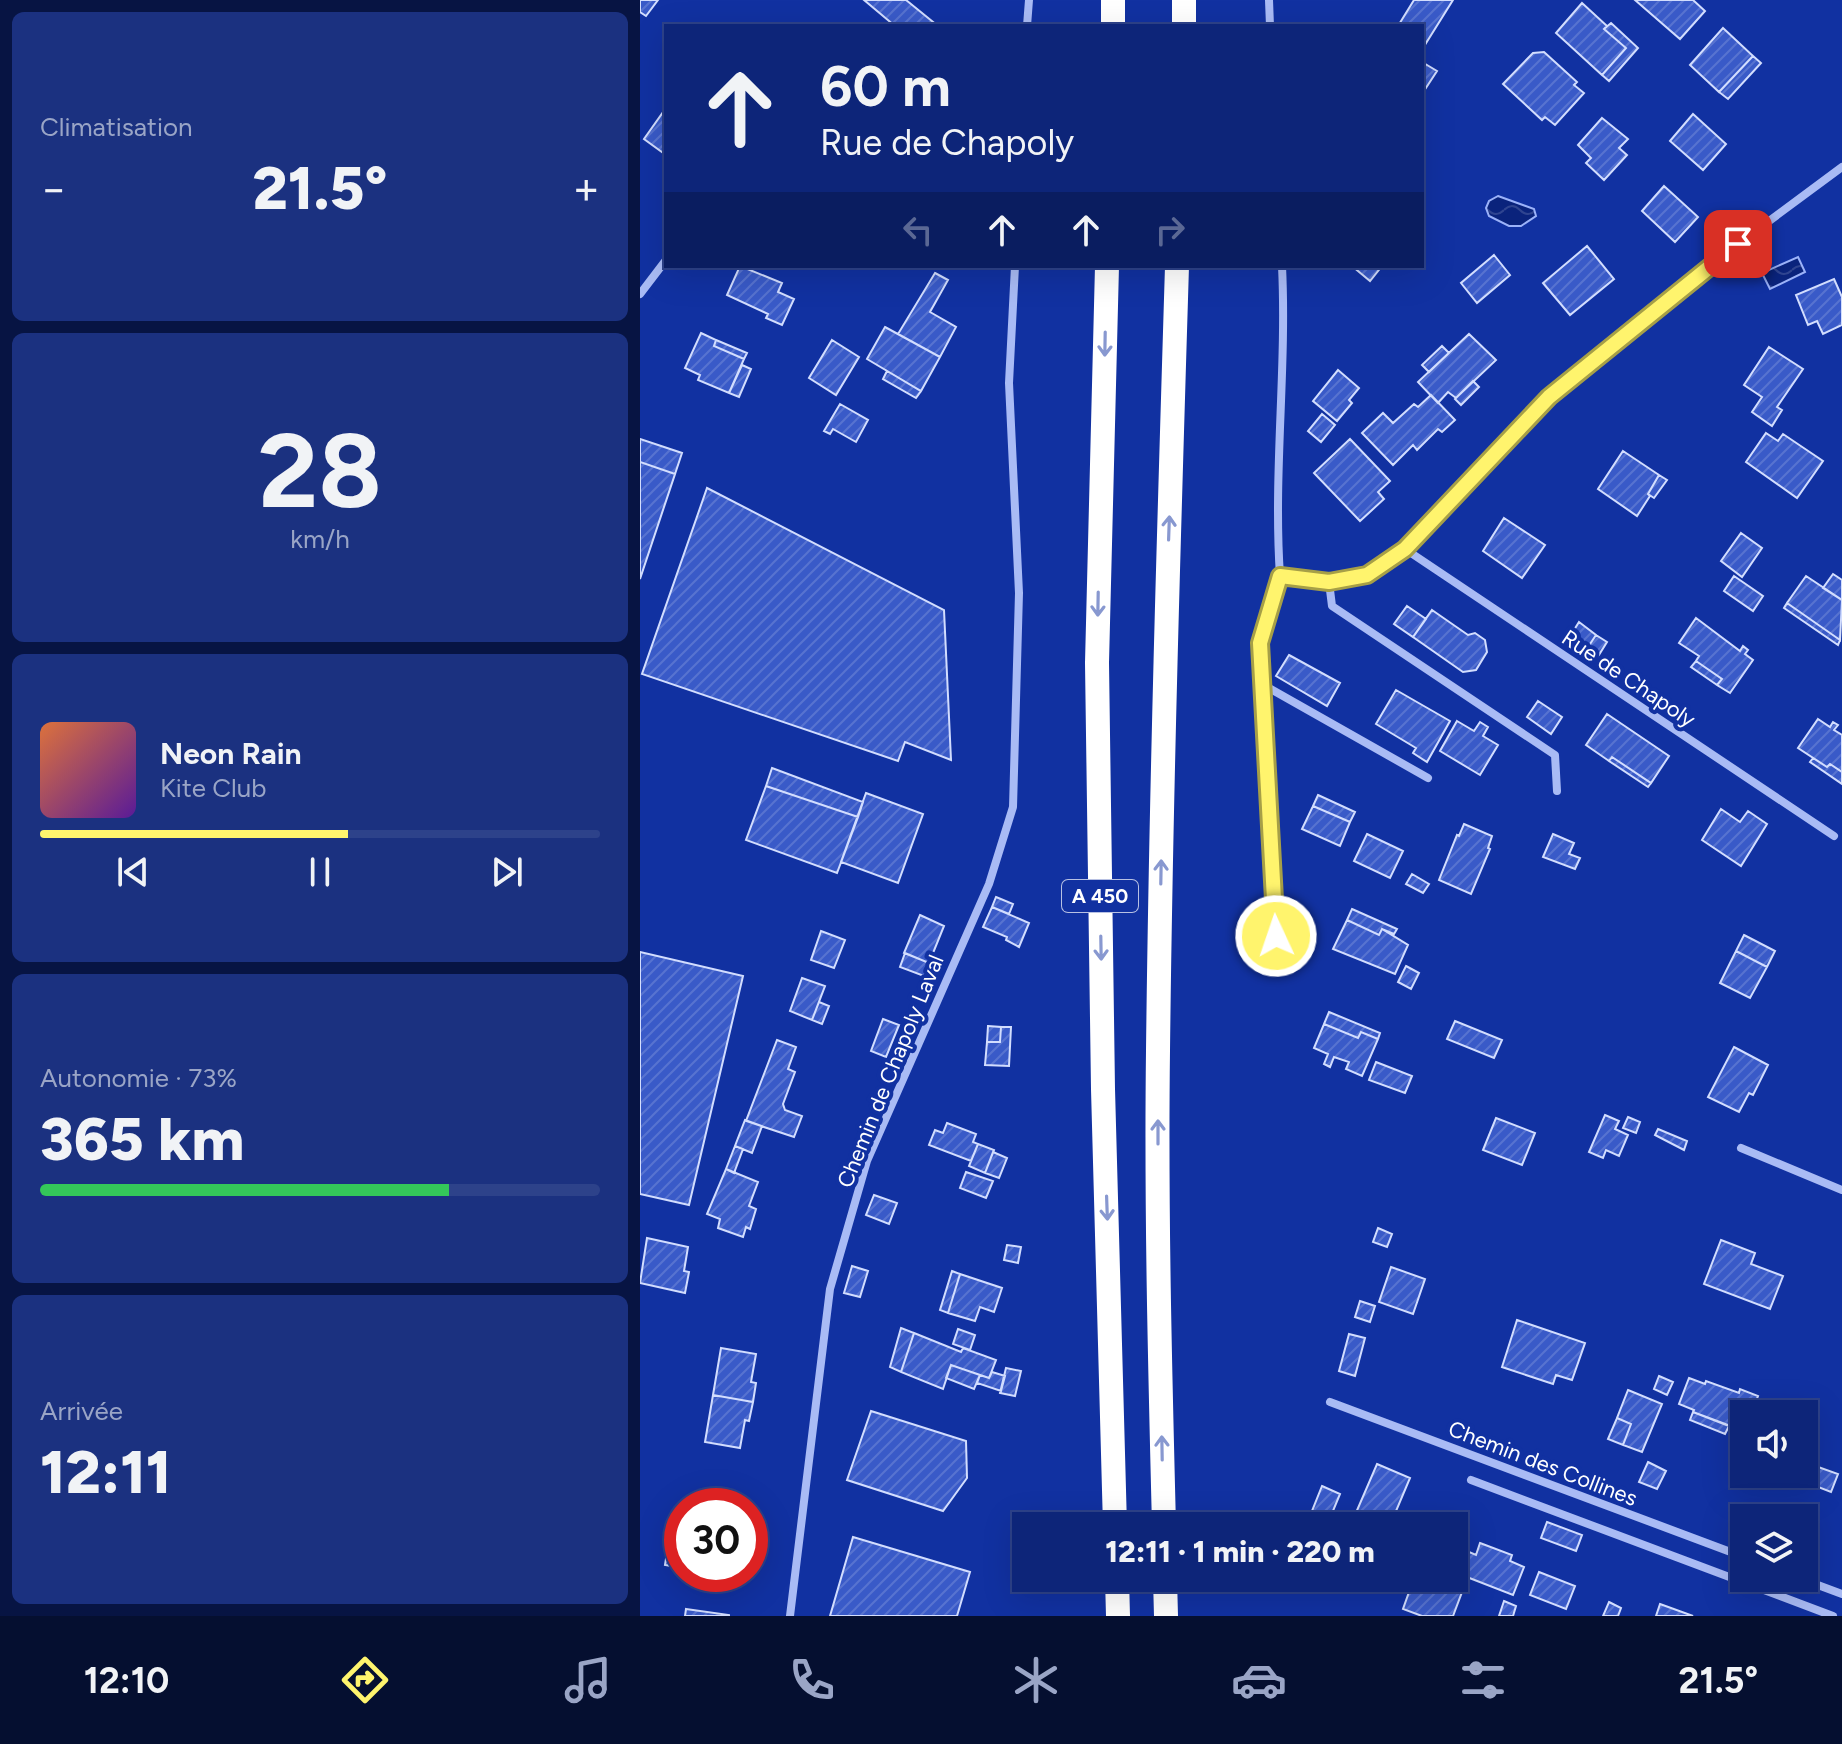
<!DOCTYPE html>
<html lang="fr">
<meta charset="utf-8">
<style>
body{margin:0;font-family:Figtree,sans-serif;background:#1b3180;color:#f1f3f6;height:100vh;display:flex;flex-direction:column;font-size:30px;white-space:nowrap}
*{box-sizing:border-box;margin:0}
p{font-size:26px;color:#9aa5c6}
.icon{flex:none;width:44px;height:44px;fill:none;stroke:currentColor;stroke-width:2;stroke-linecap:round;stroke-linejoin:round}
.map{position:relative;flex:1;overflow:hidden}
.side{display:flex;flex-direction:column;gap:12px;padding:12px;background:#071443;width:640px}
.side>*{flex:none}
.banner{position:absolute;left:24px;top:24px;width:760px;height:244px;border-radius:0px;box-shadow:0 8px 32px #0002,0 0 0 2px #2d428a;background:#0d2579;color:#f1f3f6;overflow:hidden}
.fabs{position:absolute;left:1090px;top:1400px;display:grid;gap:16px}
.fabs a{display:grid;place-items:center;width:88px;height:88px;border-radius:0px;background:#0d2579;box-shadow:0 8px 32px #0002,0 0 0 2px #2d428a;font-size:40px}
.speed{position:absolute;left:24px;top:1488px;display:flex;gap:16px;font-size:40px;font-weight:700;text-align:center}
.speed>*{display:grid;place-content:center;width:104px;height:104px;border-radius:50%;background:#0d2579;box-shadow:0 8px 32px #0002,0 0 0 2px #2d428a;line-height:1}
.speed .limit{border:12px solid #d22;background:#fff;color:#111}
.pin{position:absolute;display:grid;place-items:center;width:68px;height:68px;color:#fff;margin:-34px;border-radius:16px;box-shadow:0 4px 12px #0006}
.me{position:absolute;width:88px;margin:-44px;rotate:357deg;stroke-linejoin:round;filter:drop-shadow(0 0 6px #0008)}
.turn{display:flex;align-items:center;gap:28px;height:168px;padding:0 24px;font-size:36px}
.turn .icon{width:104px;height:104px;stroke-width:2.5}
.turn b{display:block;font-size:56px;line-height:68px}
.lanes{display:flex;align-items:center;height:76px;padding:0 24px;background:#0003;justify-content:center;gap:40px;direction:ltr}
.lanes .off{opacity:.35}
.big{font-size:60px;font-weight:800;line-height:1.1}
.side .widget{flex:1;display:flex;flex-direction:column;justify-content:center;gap:12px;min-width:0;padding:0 28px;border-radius:12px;background:#1b3180}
.side .dial{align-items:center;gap:0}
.dial b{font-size:104px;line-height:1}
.song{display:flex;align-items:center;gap:24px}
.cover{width:96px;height:96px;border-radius:12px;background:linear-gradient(135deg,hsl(20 70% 55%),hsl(270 70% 35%))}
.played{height:8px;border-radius:4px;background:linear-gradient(90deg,#fff46d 55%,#2d428a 55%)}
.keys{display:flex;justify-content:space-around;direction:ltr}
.heat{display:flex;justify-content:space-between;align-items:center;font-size:44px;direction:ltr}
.charge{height:12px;border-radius:6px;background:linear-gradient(90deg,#34c759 73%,#2d428a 0)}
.trip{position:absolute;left:372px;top:1512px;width:456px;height:80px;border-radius:0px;background:#0d2579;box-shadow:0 8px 32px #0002,0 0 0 2px #2d428a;font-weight:800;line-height:80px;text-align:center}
.dock{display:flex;height:128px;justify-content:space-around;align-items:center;background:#050f30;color:#9aa5c6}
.dock .icon{width:56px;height:56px}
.dock .current{color:#fff46d}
.dock b{font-size:36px;color:#f1f3f6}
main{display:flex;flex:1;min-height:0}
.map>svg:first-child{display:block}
</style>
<main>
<section class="side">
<div class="widget"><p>Climatisation</p>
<div class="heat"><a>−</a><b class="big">21.5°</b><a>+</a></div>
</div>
<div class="widget dial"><b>28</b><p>km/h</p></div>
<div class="widget">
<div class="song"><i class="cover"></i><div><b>Neon Rain</b><p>Kite Club</p></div></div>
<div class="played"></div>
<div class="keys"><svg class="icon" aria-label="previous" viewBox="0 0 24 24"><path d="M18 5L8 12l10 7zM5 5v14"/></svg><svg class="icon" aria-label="pause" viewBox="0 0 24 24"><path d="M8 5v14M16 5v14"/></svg><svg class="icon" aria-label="next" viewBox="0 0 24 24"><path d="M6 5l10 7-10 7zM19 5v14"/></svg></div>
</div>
<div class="widget"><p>Autonomie · 73%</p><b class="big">365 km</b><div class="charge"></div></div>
<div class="widget"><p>Arrivée</p><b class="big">12:11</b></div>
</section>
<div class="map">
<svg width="1202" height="1616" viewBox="0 0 1202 1616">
<defs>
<pattern id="water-waves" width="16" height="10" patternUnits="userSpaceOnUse" patternTransform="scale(2)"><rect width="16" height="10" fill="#0a237c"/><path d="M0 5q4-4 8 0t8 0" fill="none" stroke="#2f4490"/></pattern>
<pattern id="building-hatch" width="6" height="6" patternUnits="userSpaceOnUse" patternTransform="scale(2)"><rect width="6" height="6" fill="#395ac8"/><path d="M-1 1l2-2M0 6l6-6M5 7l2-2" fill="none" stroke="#5773d0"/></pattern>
</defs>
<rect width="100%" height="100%" fill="#1131a1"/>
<path fill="url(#water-waves)" stroke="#9bb2f9" stroke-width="2" d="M858,196L894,209L896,216L881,226H869L849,216L846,208L849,201Z
M1158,257L1165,272L1130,289L1122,273Z"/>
<path fill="url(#building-hatch)" stroke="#d2ddfe" stroke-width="2" d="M0,0H18L6,16L0,12Z
M224,0H266L298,26H255Z
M774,0H813L783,48L782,26H758Z
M995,0H1053L1065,11L1040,39Z
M942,3L967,26L964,29L986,48L962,75L916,33Z
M971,23L998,48L969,81L962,75L986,48L964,29Z
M1083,28L1113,56L1079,92L1050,65Z
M904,52L937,82L934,85L944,93L915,125L905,117L902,120L863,84L893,53Z
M1113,56L1121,63L1088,99L1079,92Z
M782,62L797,71L782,94Z
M26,108V155L4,139Z
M1053,114L1086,144L1063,170L1030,141Z
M962,118L988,139L979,148L987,155L964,180L946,163L951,158L938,145Z
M1024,186L1058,217L1035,242L1002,211Z
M947,246L974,279L930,315L903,283Z
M854,255L870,275L837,303L821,283Z
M100,266L142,283L138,292L154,299L142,325L126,318L128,314L87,295Z
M712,266H742L730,281Z
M295,273L308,280L290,312L316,327L300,357L258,334Z
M1194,279L1202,297V325L1183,334L1177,321L1168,325L1156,295Z
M245,327L300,357L281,391L227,359Z
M61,333L76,340L74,346L104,359L89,393L58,380L60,375L45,368Z
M829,334L856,360L816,398L808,392L798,403L778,382Z
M76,340L107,353L104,359L74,346Z
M192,340L219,357L196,395L169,378Z
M802,346L809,353L789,372L782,365Z
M1129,347L1163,369L1137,407L1142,410L1132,426L1112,412L1122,397L1104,385Z
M102,365L111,369L99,397L89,393Z
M698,370L719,388L709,400L712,403L697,421L673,401Z
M247,371L281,391L276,398L243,379Z
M833,381L839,387L821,405L815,399Z
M791,395L815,420L802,432L798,429L777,450L773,445L753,465L722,433L743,413L753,423L774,404L778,407Z
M200,404L228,420L216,442L193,429L190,434L184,431Z
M682,414L695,425L681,442L668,431Z
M1126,433L1138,441L1143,434L1183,461L1157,498L1106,462Z
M0,439L42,453L35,474L0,462Z
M710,439L750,481L738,492L744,499L720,521L674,473Z
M983,451L1019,475L1008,494L1010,496L997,516L958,489Z
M0,462L35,474L0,579Z
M1019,475L1027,480L1014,498L1008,494Z
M67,488L304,610L311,760L265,742L258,761L2,674Z
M864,518L905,545L882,578L843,551Z
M1101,533L1122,548L1102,577L1081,561Z
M1193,574L1202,580V600L1183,588Z
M1094,576L1123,596L1113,611L1084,591Z
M1166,576L1202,600L1200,640L1147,603Z
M1147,603L1200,640L1198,645L1144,608Z
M767,606L786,619L773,637L754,624Z
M792,610L828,635L835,633L845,640L847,652L836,670L823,672L773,637Z
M1056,618L1100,651L1103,646L1108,650L1105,654L1113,660L1090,693L1077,685L1082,679L1056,661L1059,656L1039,643Z
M939,622L956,635L946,650L929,638Z
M956,635L967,642L957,658L946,650Z
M649,655L700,683L687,706L636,676Z
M1056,661L1082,679L1077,685L1051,667Z
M756,690L810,721L787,762L773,753L776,748L736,724Z
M898,701L922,717L911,734L887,717Z
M967,714L1029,756L1011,783L972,757L969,761L946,745Z
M1178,719L1190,727L1193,722L1198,725L1194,730L1202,735V772L1190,764L1187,767L1158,748Z
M817,721L834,731L840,722L848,727L843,736L858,745L840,775L800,751Z
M972,757L1011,783L1008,787L969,761Z
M1173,758L1187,767L1190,764L1202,772V784L1170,762Z
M132,768L223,802L218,817L126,786Z
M126,786L218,817L197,873L106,840Z
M226,793L283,814L258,883L201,862Z
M678,795L715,812L710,822L673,806Z
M673,806L710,822L700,846L662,829Z
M1081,809L1100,822L1108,811L1127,824L1101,866L1062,840Z
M824,824L852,836L848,848L850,849L831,894L799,880L817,835L819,836Z
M727,834L763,851L750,878L714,861Z
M913,834L934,843L929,854L940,858L935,869L903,857Z
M772,874L789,884L783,893L766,884Z
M356,897L373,904L369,914L352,907Z
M352,907L389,923L379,947L366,940L367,937L343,927Z
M712,909L757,929L754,934L742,929L739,935L707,920Z
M280,915L304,926L289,963L264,953Z
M707,920L739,935L742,929L768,945L755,974L693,949Z
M181,931L205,940L194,968L171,960Z
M1104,935L1135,951L1127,967L1096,951Z
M1096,951L1127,967L1110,998L1080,983Z
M0,952L103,976L49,1205L0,1194Z
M265,953L289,963L284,976L260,967Z
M766,966L779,973L771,989L758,982Z
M162,978L185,986L172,1020L150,1011Z
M179,1002L189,1006L182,1024L172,1020Z
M689,1012L740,1033L738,1039L721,1032L718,1038L684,1024Z
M243,1019L259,1025L246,1057L231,1051Z
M815,1021L862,1040L854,1058L807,1039Z
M684,1024L718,1038L721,1032L738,1039L722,1076L706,1069L709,1062L694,1057L690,1067L684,1064L688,1054L674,1048Z
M348,1026L361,1027L360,1042H347Z
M361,1027H371L369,1066L345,1065L347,1042H360Z
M137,1040L156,1047L148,1069L155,1072L143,1104L145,1110L162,1116L154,1137L106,1121Z
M1094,1047L1128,1065L1113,1095L1109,1093L1099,1112L1068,1097Z
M736,1062L772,1076L765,1093L729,1080Z
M965,1115L979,1121L975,1129L988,1135L979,1156L966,1150L963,1158L949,1152Z
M988,1117L1000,1122L996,1133L983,1128Z
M856,1118L895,1133L882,1165L843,1150Z
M105,1120L122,1126L112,1153L95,1146Z
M307,1123L336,1134L333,1142L338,1144L331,1161L289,1145L295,1130L303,1133Z
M1018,1129L1047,1141L1044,1150L1015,1135Z
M338,1144L354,1150L345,1173L329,1166Z
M95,1146L103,1149L94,1173L86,1169Z
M353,1152L367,1158L359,1178L345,1173Z
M86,1169L118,1182L109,1206L116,1209L110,1229L106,1227L103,1237L78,1228L80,1219L67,1214Z
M326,1172L353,1181L346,1198L320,1188Z
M234,1195L257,1203L249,1224L226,1215Z
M738,1228L752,1234L747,1247L733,1242Z
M7,1238L48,1247L44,1271L49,1272L45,1293L0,1283Z
M1081,1240L1115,1253L1111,1264L1143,1276L1130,1309L1064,1284Z
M367,1245L381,1247L378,1263L364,1260Z
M212,1266L228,1271L220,1297L204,1293Z
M751,1267L785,1279L773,1314L739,1302Z
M312,1271L320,1274L308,1313L300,1310Z
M320,1274L362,1288L354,1312L340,1307L335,1321L308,1313Z
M720,1301L735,1306L730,1322L715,1317Z
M877,1320L945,1343L932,1380L916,1375L913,1384L862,1367Z
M261,1328L274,1333L261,1372L250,1367Z
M318,1329L335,1335L330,1350L313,1344Z
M274,1333L321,1352L323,1348L356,1360L349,1378L311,1365L303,1389L261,1372Z
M709,1334L725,1338L715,1376L699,1371Z
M81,1348L116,1354L111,1382L116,1383L113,1402L73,1395Z
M311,1365L340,1375L334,1389L306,1378Z
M366,1368L381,1371L375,1396L360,1393Z
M352,1372L365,1376L361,1391L337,1383L340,1375L349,1378Z
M1019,1376L1033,1382L1027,1395L1014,1389Z
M1049,1378L1065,1384L1066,1381L1099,1393L1100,1389L1118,1396L1111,1414H1104V1431L1053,1412L1054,1410L1039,1404Z
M988,1390L1022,1404L1002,1452L983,1445L991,1424L977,1418Z
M73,1395L113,1402L109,1421L105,1420L100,1448L65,1442Z
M1123,1400L1140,1406L1137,1414H1117Z
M231,1411L326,1441L327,1478L303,1511L207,1480Z
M1053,1412L1089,1426L1085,1434L1050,1420Z
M977,1418L991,1424L983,1445L968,1439Z
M1008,1462L1026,1471L1017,1489L999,1482Z
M1167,1463L1198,1474L1191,1492L1160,1480Z
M737,1464L770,1478L756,1511L760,1512L754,1526H741L715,1515Z
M682,1486L700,1494L688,1523L670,1516Z
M33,1515L42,1517V1568L25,1565Z
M907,1522L942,1535L936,1551L901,1538Z
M213,1537L330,1572L317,1616H190Z
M840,1543L872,1555L870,1561L884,1567L873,1595L814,1572L815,1546L836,1555Z
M899,1572L935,1586L926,1609L890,1595Z
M774,1578L813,1580L810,1588L822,1592L813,1616H782L763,1609Z
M864,1601L876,1606L873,1616H859Z
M969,1602L981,1608L978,1616H963Z
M1020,1604L1053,1616H1016Z
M46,1609L89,1615V1616H45Z"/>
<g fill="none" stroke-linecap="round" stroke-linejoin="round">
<path stroke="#a9bbf5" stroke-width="8" d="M629,0L630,26
M387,26L389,0
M642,266C647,369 633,473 640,576L689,582L727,575L765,549L909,397L1098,244L1202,167
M0,294L26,260
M765,549L1194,836
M689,582L692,606L915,755L917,791
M622,684L788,778
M636,936L620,643L640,576
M1101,1148L1202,1190
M690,1402L1104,1557
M831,1480L1193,1616
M1159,1578L1202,1594
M150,1616L190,1289L227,1161L349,884L373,807L379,593L369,383L375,266"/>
<path stroke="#fff" stroke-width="24" d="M473,26V0
M544,26V0
M467,266L457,663L463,1089L475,1526
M524,1526C520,1368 516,1209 518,1051C521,789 529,528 537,266
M477,1578L478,1616
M525,1578L526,1616"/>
</g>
<defs><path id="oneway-shaft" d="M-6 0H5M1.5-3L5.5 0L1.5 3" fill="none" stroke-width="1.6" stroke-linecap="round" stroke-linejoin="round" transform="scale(2)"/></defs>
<g stroke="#8898d0">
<use href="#oneway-shaft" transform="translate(465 344) rotate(91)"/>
<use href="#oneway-shaft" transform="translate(529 528) rotate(-88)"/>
<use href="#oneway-shaft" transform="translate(458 604) rotate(91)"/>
<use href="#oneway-shaft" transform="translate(521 872) rotate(-89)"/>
<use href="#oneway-shaft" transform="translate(461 948) rotate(89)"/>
<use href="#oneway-shaft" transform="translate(518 1132) rotate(-90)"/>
<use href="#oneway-shaft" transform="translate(467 1208) rotate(88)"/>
<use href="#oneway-shaft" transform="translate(522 1448) rotate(-91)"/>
</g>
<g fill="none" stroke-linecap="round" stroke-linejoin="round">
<g stroke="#a69f47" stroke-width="20">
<path id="route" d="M636,936L620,643L640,576L689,582L727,575L765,549L909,397L1098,244"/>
</g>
<use href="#route" stroke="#fff46d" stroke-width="14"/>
</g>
<g text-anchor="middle" stroke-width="8" stroke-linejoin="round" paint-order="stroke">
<rect fill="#1131a1" stroke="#b8c1e3" stroke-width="2" x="422" y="880" width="76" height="32" rx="6"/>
<g font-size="20" font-weight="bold" fill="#fff">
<text x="460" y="903">A 450</text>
</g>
<g font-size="22" fill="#fff" stroke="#1131a1">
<text transform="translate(989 678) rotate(34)" y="8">Rue de Chapoly</text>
<text transform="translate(250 1071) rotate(-68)" y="8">Chemin de Chapoly Laval</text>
<text transform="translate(903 1463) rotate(21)" y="8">Chemin des Collines</text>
</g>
</g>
</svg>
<div class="fabs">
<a><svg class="icon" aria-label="sound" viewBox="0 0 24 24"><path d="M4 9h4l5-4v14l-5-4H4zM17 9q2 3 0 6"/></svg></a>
<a><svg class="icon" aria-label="layers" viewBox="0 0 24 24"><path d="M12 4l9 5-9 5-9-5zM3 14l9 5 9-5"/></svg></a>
</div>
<div class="speed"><div class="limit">30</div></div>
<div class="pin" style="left:1098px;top:244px;background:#d93025"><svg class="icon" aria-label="arrive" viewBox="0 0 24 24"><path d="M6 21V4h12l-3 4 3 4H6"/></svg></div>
<svg class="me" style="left:636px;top:936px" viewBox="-20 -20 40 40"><circle r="17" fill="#fff46d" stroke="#fff" stroke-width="3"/><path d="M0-11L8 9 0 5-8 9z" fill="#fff"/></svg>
<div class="trip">12:11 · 1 min · 220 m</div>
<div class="banner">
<div class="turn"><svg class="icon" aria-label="ahead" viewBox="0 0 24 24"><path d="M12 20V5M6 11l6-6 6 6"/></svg><div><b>60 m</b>Rue de Chapoly</div></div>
<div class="lanes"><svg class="icon off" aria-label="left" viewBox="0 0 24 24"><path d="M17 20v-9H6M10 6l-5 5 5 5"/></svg><svg class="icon" aria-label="ahead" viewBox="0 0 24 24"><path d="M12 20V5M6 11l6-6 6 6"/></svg><svg class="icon" aria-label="ahead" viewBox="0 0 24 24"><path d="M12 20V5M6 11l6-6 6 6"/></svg><svg class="icon off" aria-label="right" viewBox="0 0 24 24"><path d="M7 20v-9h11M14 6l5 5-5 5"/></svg></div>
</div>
</div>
</main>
<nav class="dock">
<b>12:10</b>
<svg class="icon current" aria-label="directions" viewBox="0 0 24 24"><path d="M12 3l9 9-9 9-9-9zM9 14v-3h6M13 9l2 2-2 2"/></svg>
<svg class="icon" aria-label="music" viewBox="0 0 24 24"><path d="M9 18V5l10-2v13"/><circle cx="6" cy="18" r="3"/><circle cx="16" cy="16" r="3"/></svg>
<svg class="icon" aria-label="phone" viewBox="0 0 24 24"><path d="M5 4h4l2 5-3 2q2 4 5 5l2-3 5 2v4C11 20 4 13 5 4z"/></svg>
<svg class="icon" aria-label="climate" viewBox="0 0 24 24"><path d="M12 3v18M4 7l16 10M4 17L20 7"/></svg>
<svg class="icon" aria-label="car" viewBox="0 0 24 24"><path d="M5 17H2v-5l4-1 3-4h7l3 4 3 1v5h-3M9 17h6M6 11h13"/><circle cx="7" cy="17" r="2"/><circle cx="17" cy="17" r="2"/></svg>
<svg class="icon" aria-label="filters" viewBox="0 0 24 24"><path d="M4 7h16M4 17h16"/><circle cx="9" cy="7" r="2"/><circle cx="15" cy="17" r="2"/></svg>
<b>21.5°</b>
</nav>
